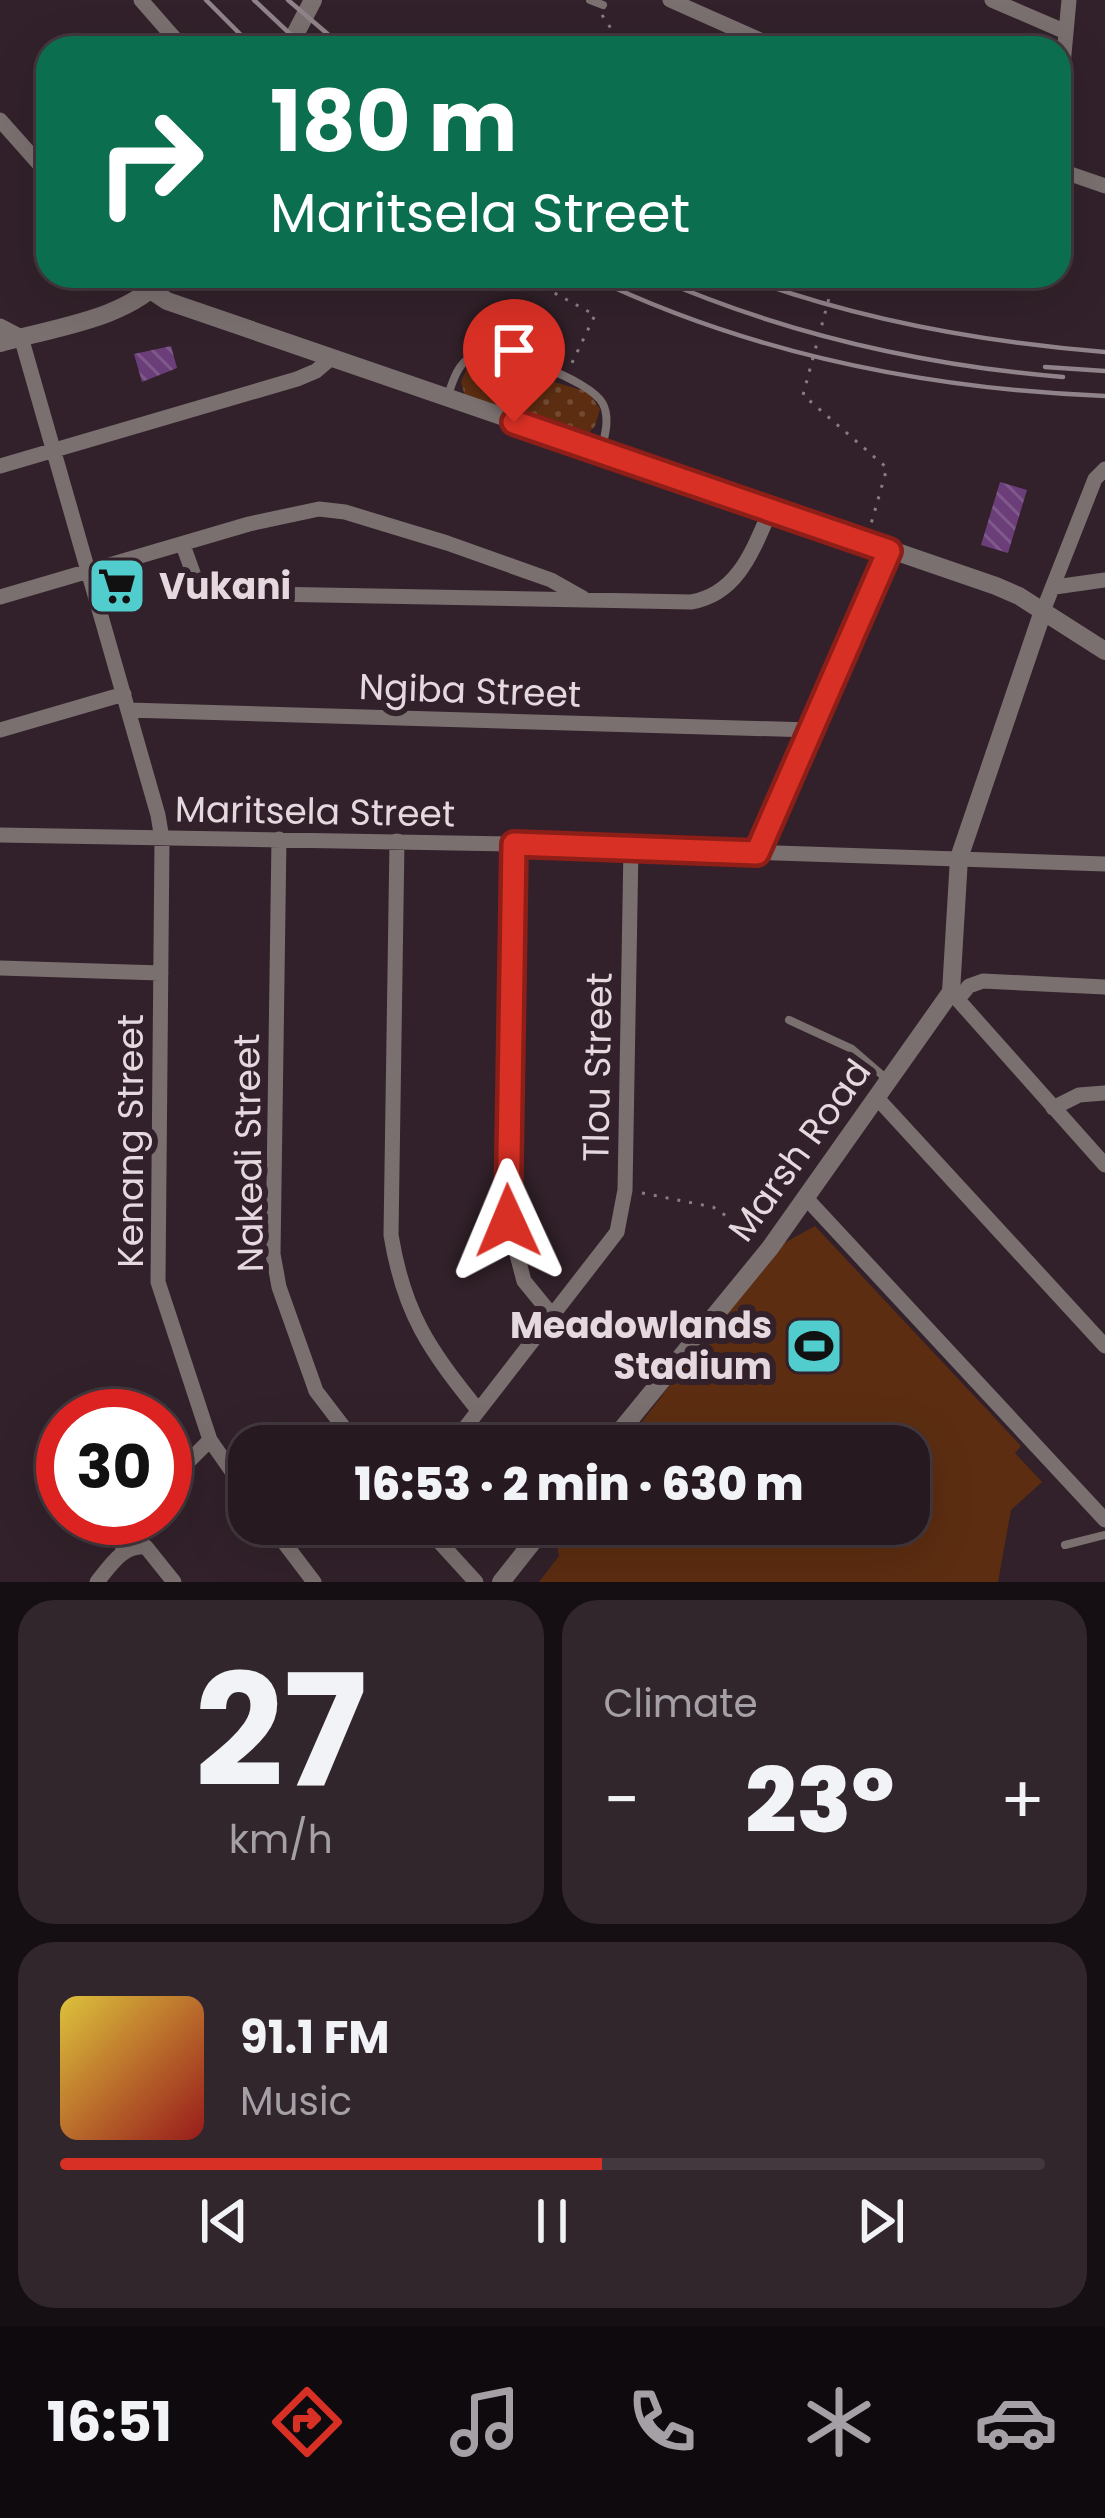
<!DOCTYPE html>
<meta charset="utf-8">
<style>
body{margin:0;font-family:Poppins,sans-serif;background:#32262d;color:#f1f3f6;height:100vh;display:flex;flex-direction:column;font-size:45px;white-space:nowrap}
*{box-sizing:border-box;margin:0}
p{font-size:39px;color:#a4a0a5}
.icon{flex:none;width:66px;height:66px;fill:none;stroke:currentColor;stroke-width:2;stroke-linecap:round;stroke-linejoin:round}
.map{position:relative;height:1582px;overflow:hidden}
.sheet{display:flex;flex-direction:column;gap:18px;padding:18px;background:#150e12;flex:1}
.sheet>*{flex:none}
.banner{position:absolute;left:36px;top:36px;width:1035px;height:252px;border-radius:36px;box-shadow:0 12px 48px #0002,0 0 0 3px #42383e;background:#0b6e4f;color:#fff;overflow:hidden}
.speed{position:absolute;left:36px;top:1389px;display:flex;gap:24px;font-size:60px;font-weight:700;text-align:center}
.speed>*{display:grid;place-content:center;width:156px;height:156px;border-radius:50%;background:#261920;box-shadow:0 12px 48px #0002,0 0 0 3px #42383e;line-height:1}
.speed .limit{border:18px solid #d22;background:#fff;color:#111}
.pin{position:absolute;display:grid;place-items:center;width:102px;height:102px;color:#fff;margin:-123px -51px;border-radius:50% 50% 50% 0;rotate:-45deg;box-shadow:0 0 12px #0007}
.pin .icon{rotate:45deg}
.me{position:absolute;width:132px;margin:-66px;rotate:359deg;stroke-linejoin:round;filter:drop-shadow(0 0 9px #0008)}
.turn{display:flex;align-items:center;gap:42px;height:252px;padding:0 36px;font-size:54px}
.turn .icon{width:156px;height:156px;stroke-width:2.5}
.turn b{display:block;font-size:84px;line-height:102px}
.big{font-size:90px;font-weight:800;line-height:1.1}
.sheet .card{flex:1;display:flex;flex-direction:column;justify-content:center;gap:18px;min-width:0;padding:0 42px;border-radius:36px;background:#32262d}
.sheet .dial{align-items:center;gap:0}
.dial b{font-size:156px;line-height:1}
.song{display:flex;align-items:center;gap:36px}
.cover{width:144px;height:144px;border-radius:18px;background:linear-gradient(135deg,hsl(50 70% 55%),hsl(0 70% 35%))}
.played{height:12px;border-radius:6px;background:linear-gradient(90deg,#d93025 55%,#42383e 55%)}
.keys{display:flex;justify-content:space-around;direction:ltr}
.heat{display:flex;justify-content:space-between;align-items:center;font-size:66px;direction:ltr}
.sheet .tiles{flex:1;display:grid;gap:18px;grid-template-columns:1fr 1fr}
.card:last-child{grid-column:span 2}
.trip{position:absolute;left:228px;top:1425px;width:702px;height:120px;border-radius:36px;background:#261920;box-shadow:0 12px 48px #0002,0 0 0 3px #42383e;font-weight:800;line-height:120px;text-align:center}
.tab-bar{display:flex;height:192px;justify-content:space-around;align-items:center;background:#0f0a0d;color:#a4a0a5}
.tab-bar .icon{width:84px;height:84px}
.tab-bar .current{color:#d93025}
.tab-bar b{font-size:54px;color:#f1f3f6}
.map>svg:first-child{display:block}
</style>
<div class="map">
<svg width="1105" height="1582" viewBox="0 0 1105 1582">
<defs>
<pattern id="grass-dots" width="8" height="8" patternUnits="userSpaceOnUse" patternTransform="scale(3)"><rect width="8" height="8" fill="#5c2d11"/><path d="M2 2h.1M6 6h.1" fill="none" stroke="#734b33" stroke-width="1.8" stroke-linecap="round"/></pattern>
<pattern id="building-back-hatch" width="6" height="6" patternUnits="userSpaceOnUse" patternTransform="scale(3)"><rect width="6" height="6" fill="#6b3e79"/><path d="M-1 5l2 2M0 0l6 6M5-1l2 2" fill="none" stroke="#80598c"/></pattern>
</defs>
<rect width="100%" height="100%" fill="#32212a"/>
<path fill="url(#grass-dots)" d="M482,361L588,392L600,409L595,426L585,437L465,396L461,382L466,370Z"/>
<path fill="#5c2d11" d="M815,1226L1021,1446L1015,1453L1042,1482L1011,1510L998,1582H539L559,1556L555,1535L563,1524H909V1446H623L777,1247Z"/>
<path fill="url(#building-back-hatch)" d="M171,346L177,368L142,382L134,354Z
M1000,482L1027,490L1008,553L981,545Z"/>
<g fill="none" stroke-linecap="round" stroke-linejoin="round">
<path stroke="#8a7c83" stroke-width="3" stroke-dasharray="3 9" stroke-linecap="butt" d="M602,15L624,48
M523,276L595,315L569,369
M835,276L803,395L887,468L871,524
M642,1193L713,1207L759,1238"/>
<path stroke="#7b7070" stroke-width="8" d="M590,0L603,5
M297,276L299,283
M447,398C452,384 457,364 471,357C496,345 590,379 603,404C610,418 605,436 601,451
M789,1020L852,1049L889,1081
M1065,1545L1105,1535"/>
<path stroke="#7b7070" stroke-width="15" d="M141,0L183,48
M670,0L778,48
M992,0L1066,32
M1059,108L1069,0
M0,120L48,174
M1059,170L1105,186
M139,276L152,291
M0,326L21,337L158,815L162,839L158,1282L210,1440L249,1496
M0,466L297,379L316,371L330,359
M183,545L197,584L212,593L691,602C738,594 753,550 770,511
M1055,587L1105,580
M0,597L249,524L319,509L345,512L447,543L551,580L583,598
M1043,611L1095,479L1105,469
M128,710L810,730
M0,730L124,694
M0,835L513,844L1105,864
M279,839L273,1254L279,1287L316,1391L358,1446
M397,841L391,1235C404,1314 429,1349 478,1410
M513,844L508,1221L524,1281L551,1314
M757,852L889,551
M0,968L161,973
M951,992L1105,1165
M958,999L969,986L983,981L1105,987
M878,1099L1105,1346
M1053,1108L1079,1095L1105,1093
M806,1198L1105,1520
M451,1446L617,1232L625,1190L631,847
M165,1485L210,1440
M270,1524L314,1582
M423,1524L476,1582
M122,1552L140,1518
M97,1582C111,1565 122,1545 146,1547L174,1582"/>
<path stroke="#7b7070" stroke-width="18" d="M288,48L313,0
M152,291L167,301L996,586L1019,596L1105,651
M0,343C54,327 126,320 165,276
M608,1446L770,1248L951,992L959,858L1043,611
M501,1582L547,1524"/>
<path stroke="#91838a" stroke-width="4.5" d="M206,0L254,48
M254,0L305,48
M288,0L344,48
M589,276C751,354 926,389 1105,396
M652,276C782,333 921,365 1063,377
M740,276C858,320 980,342 1105,352
M1045,367L1105,371"/>
</g>
<g fill="none" stroke-linecap="round" stroke-linejoin="round">
<g stroke="#8d1f18" stroke-width="30">
<path id="route" d="M508,1221L514,844L757,853L889,551L514,422"/>
</g>
<use href="#route" stroke="#d93025" stroke-width="21"/>
</g>
<defs>
<g id="supermarket-square" transform="scale(3)"><rect x="-9" y="-9" width="18" height="18" rx="4" fill="#52cdcd" stroke="#32212a"/><path d="M-6-5.5h2.5l.6 2H6L4.5 2H-2.5L-4.4-4H-6ZM-1.5 3.2a1.3 1.3 0 1 0 .1 0ZM3 3.2a1.3 1.3 0 1 0 .1 0Z" fill="#111"/></g>
<g id="stadium-square" transform="scale(3)"><rect x="-9" y="-9" width="18" height="18" rx="4" fill="#52cdcd" stroke="#32212a"/><path d="M0-5a6.5 5 0 1 0 0 10a6.5 5 0 1 0 0-10ZM-3.5-1.8h7v3.6h-7Z" fill="#111"/></g>
</defs>
<g fill-rule="evenodd">
<use href="#supermarket-square" x="117" y="586"/>
<use href="#stadium-square" x="814" y="1346"/>
</g>
<g text-anchor="middle" stroke-width="12" stroke-linejoin="round" paint-order="stroke">
<g font-size="36" font-weight="bold" fill="#e5d9df" stroke="#32212a" text-anchor="start">
<text x="159" y="599">Vukani</text>
<text x="772" y="1338" text-anchor="end">Meadowlands<tspan x="772" dy="41">Stadium</tspan></text>
</g>
<g font-size="36" fill="#e5d9df" stroke="#32212a">
<text transform="translate(470 690) rotate(2)" y="13">Ngiba Street</text>
<text transform="translate(315 811) rotate(1)" y="13">Maritsela Street</text>
<text transform="translate(597 1067) rotate(-89)" y="13">Tlou Street</text>
<text transform="translate(130 1141) rotate(-90)" y="13">Kenang Street</text>
<text transform="translate(799 1150) rotate(-54)" y="13">Marsh Road</text>
<text transform="translate(248 1153) rotate(-91)" y="13">Nakedi Street</text>
</g>
</g>
</svg>
<div class="speed"><div class="limit">30</div></div>
<div class="pin" style="left:514px;top:422px;background:#d93025"><svg class="icon" aria-label="arrive" viewBox="0 0 24 24"><path d="M6 21V4h12l-3 4 3 4H6"/></svg></div>
<svg class="me" style="left:508px;top:1221px" viewBox="-20 -20 40 40"><path d="M0-17L14 15 0 8-14 15z" fill="#d93025" stroke="#fff" stroke-width="4"/></svg>
<div class="trip">16:53 · 2 min · 630 m</div>
<div class="banner">
<div class="turn"><svg class="icon" aria-label="right" viewBox="0 0 24 24"><path d="M7 20v-9h11M14 6l5 5-5 5"/></svg><div><b>180 m</b>Maritsela Street</div></div>
</div>
</div>
<section class="sheet">
<div class="tiles">
<div class="card dial"><b>27</b><p>km/h</p></div>
<div class="card"><p>Climate</p>
<div class="heat"><a>−</a><b class="big">23°</b><a>+</a></div>
</div>
<div class="card">
<div class="song"><i class="cover"></i><div><b>91.1 FM</b><p>Music</p></div></div>
<div class="played"></div>
<div class="keys"><svg class="icon" aria-label="previous" viewBox="0 0 24 24"><path d="M18 5L8 12l10 7zM5 5v14"/></svg><svg class="icon" aria-label="pause" viewBox="0 0 24 24"><path d="M8 5v14M16 5v14"/></svg><svg class="icon" aria-label="next" viewBox="0 0 24 24"><path d="M6 5l10 7-10 7zM19 5v14"/></svg></div>
</div>
</div>
</section>
<nav class="tab-bar">
<b>16:51</b>
<svg class="icon current" aria-label="directions" viewBox="0 0 24 24"><path d="M12 3l9 9-9 9-9-9zM9 14v-3h6M13 9l2 2-2 2"/></svg>
<svg class="icon" aria-label="music" viewBox="0 0 24 24"><path d="M9 18V5l10-2v13"/><circle cx="6" cy="18" r="3"/><circle cx="16" cy="16" r="3"/></svg>
<svg class="icon" aria-label="phone" viewBox="0 0 24 24"><path d="M5 4h4l2 5-3 2q2 4 5 5l2-3 5 2v4C11 20 4 13 5 4z"/></svg>
<svg class="icon" aria-label="climate" viewBox="0 0 24 24"><path d="M12 3v18M4 7l16 10M4 17L20 7"/></svg>
<svg class="icon" aria-label="car" viewBox="0 0 24 24"><path d="M5 17H2v-5l4-1 3-4h7l3 4 3 1v5h-3M9 17h6M6 11h13"/><circle cx="7" cy="17" r="2"/><circle cx="17" cy="17" r="2"/></svg>
</nav>
